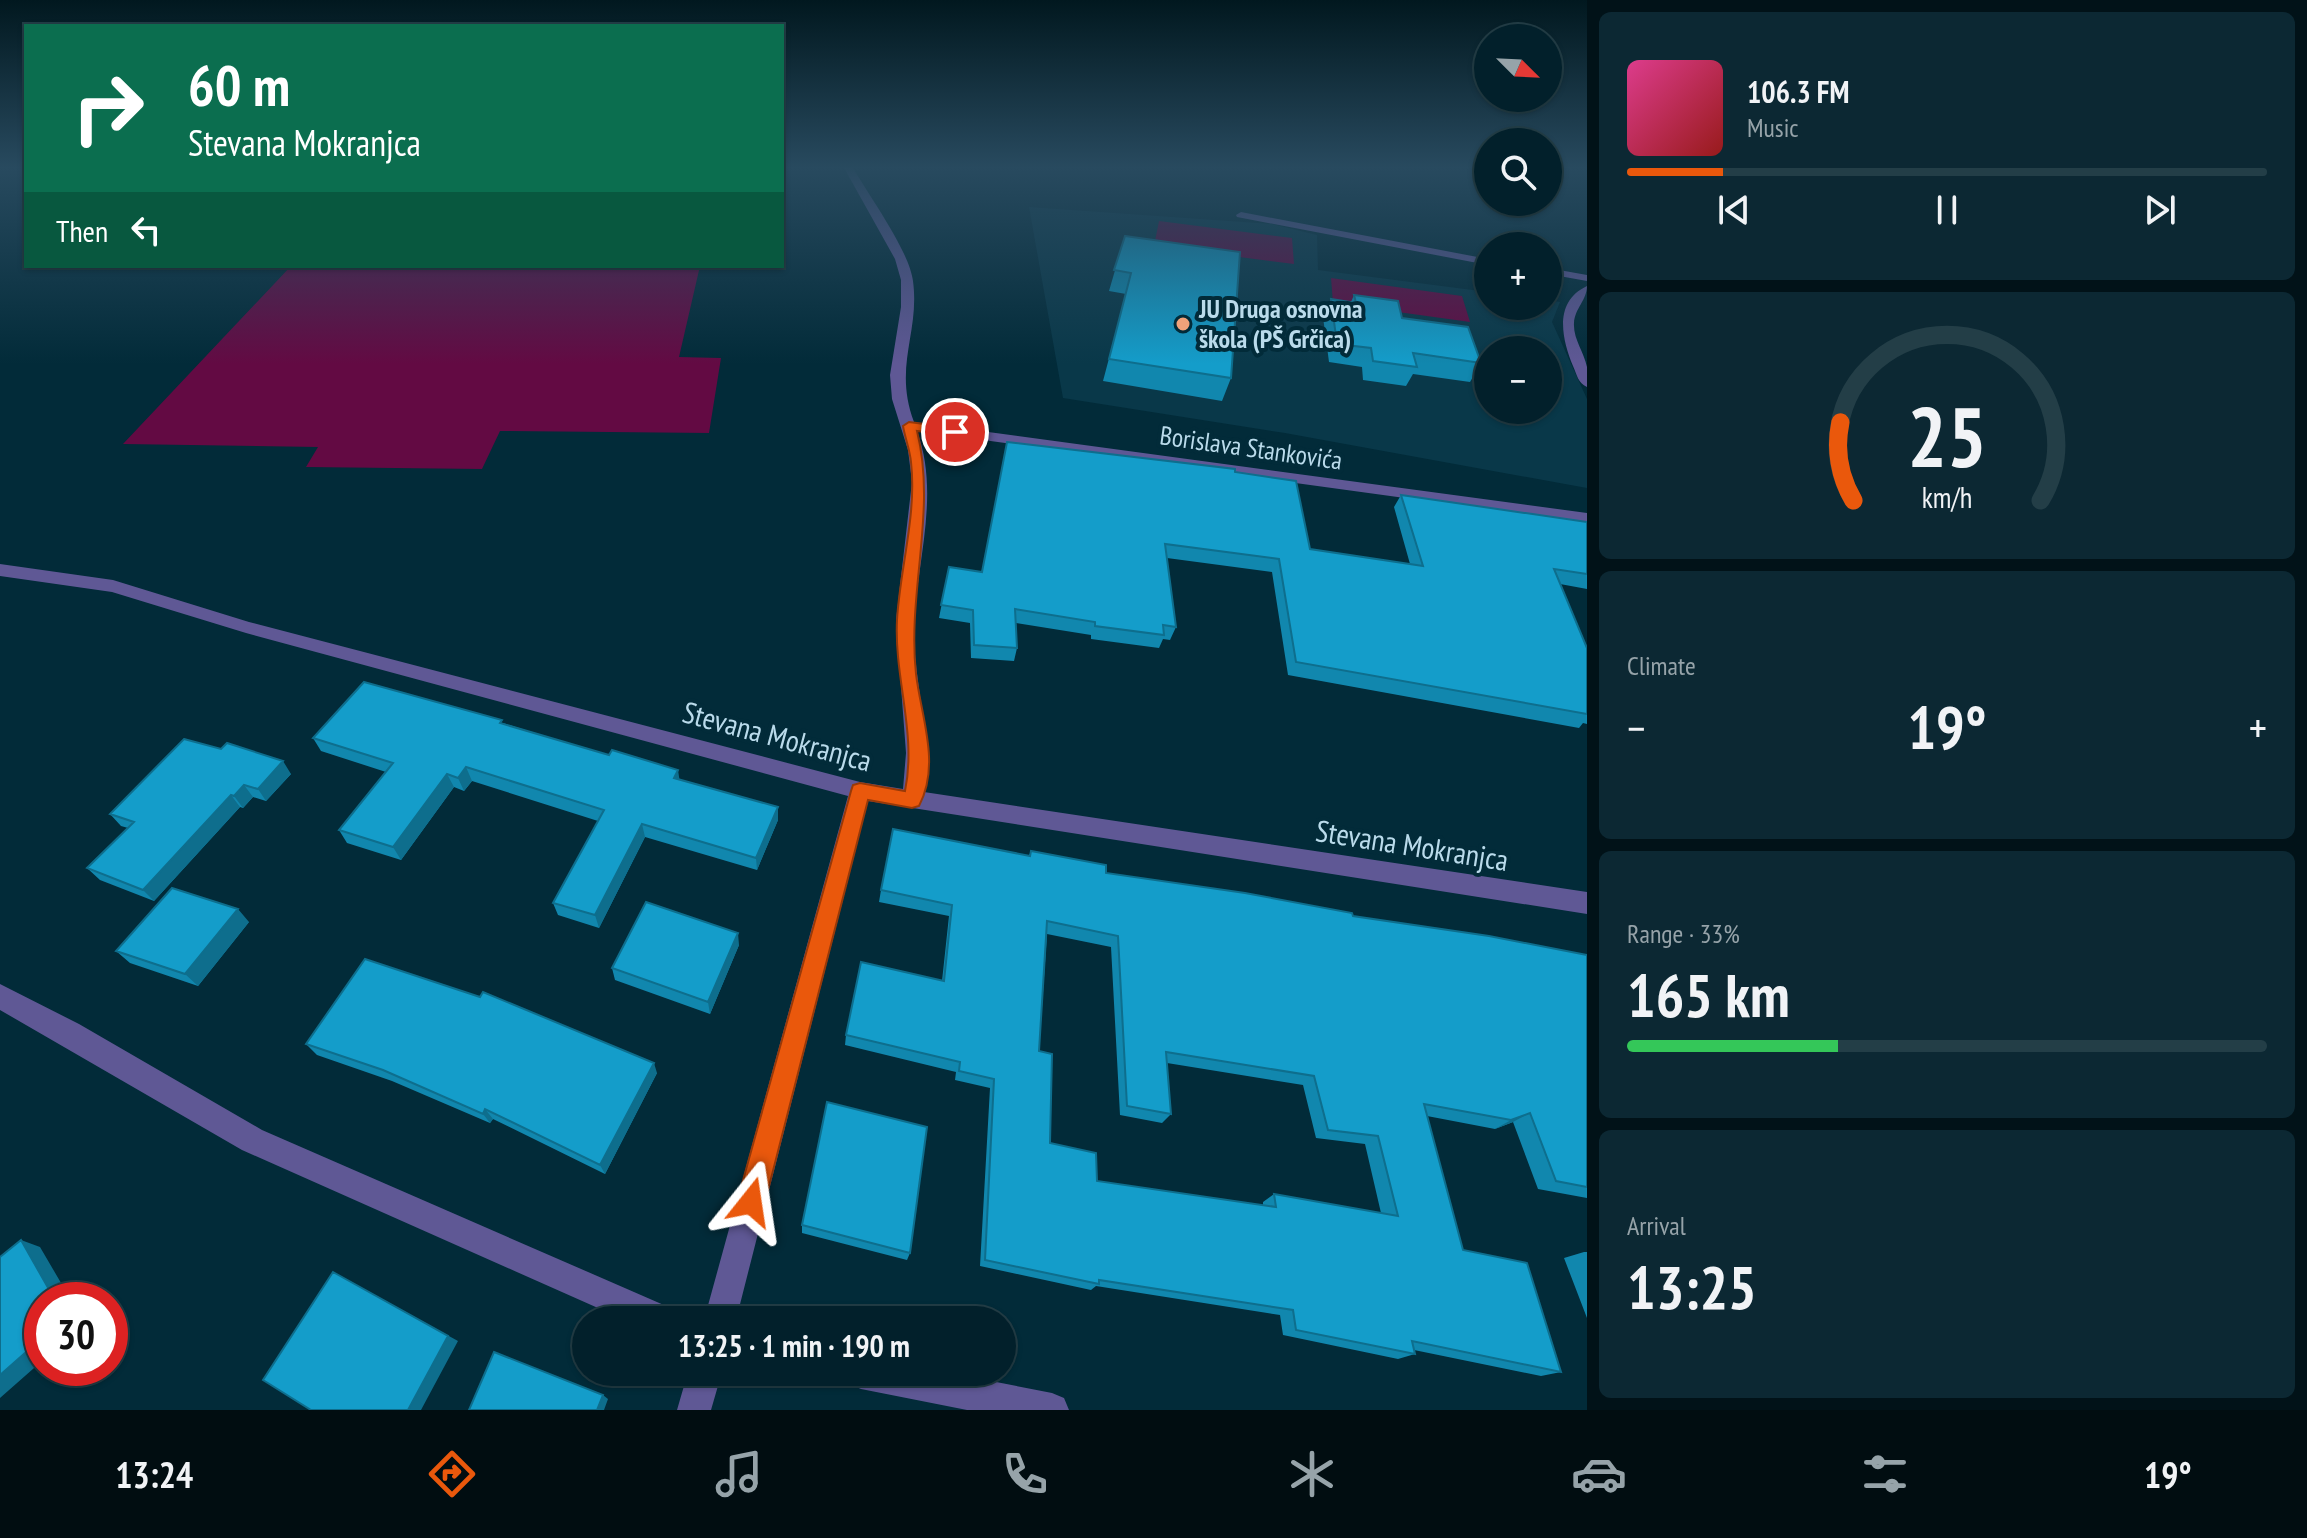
<!DOCTYPE html>
<meta charset="utf-8">
<style>
body{margin:0;font-family:"PT Sans Narrow",sans-serif;background:#0c2833;color:#f1f3f6;height:100vh;display:flex;flex-direction:column;font-size:30px;white-space:nowrap}
*{box-sizing:border-box;margin:0}
p{font-size:26px;color:#96a3a9}
.icon{flex:none;width:44px;height:44px;fill:none;stroke:currentColor;stroke-width:2;stroke-linecap:round;stroke-linejoin:round}
.map{position:relative;flex:1;overflow:hidden}
.sheet{display:flex;flex-direction:column;gap:12px;padding:12px;background:#011218;width:720px}
.sheet>*{flex:none}
.hud{position:absolute;left:24px;top:24px;width:760px;height:244px;border-radius:0px;box-shadow:0 2px 6px #0004,0 0 0 2px #233e47;background:#0b6e4f;color:#fff;overflow:hidden}
.needle{width:52px;rotate:114deg}
.fabs{position:absolute;left:1474px;top:24px;display:grid;gap:16px}
.fabs a{display:grid;place-items:center;width:88px;height:88px;border-radius:50%;background:#02202b;box-shadow:0 2px 6px #0004,0 0 0 2px #233e47;font-size:40px}
.speed{position:absolute;left:24px;top:1282px;display:flex;gap:16px;font-size:40px;font-weight:700;text-align:center}
.speed>*{display:grid;place-content:center;width:104px;height:104px;border-radius:50%;background:#02202b;box-shadow:0 2px 6px #0004,0 0 0 2px #233e47;line-height:1}
.speed .limit{border:12px solid #d22;background:#fff;color:#111}
.pin{position:absolute;display:grid;place-items:center;width:68px;height:68px;color:#fff;margin:-34px;border:4px solid #fff;border-radius:50%;box-shadow:0 2px 8px #0007}
.me{position:absolute;width:88px;margin:-44px;rotate:15deg;stroke-linejoin:round;filter:drop-shadow(0 0 6px #0008)}
.turn{display:flex;align-items:center;gap:28px;height:168px;padding:0 32px;font-size:36px}
.turn .icon{width:104px;height:104px;stroke-width:2.5}
.turn b{display:block;font-size:56px;line-height:68px}
.then{display:flex;align-items:center;height:76px;padding:0 32px;background:#0003;gap:16px;font-size:30px}
.big{font-size:60px;font-weight:600;line-height:1.1}
.sheet .card{flex:1;display:flex;flex-direction:column;justify-content:center;gap:12px;min-width:0;padding:0 28px;border-radius:12px;background:#0c2833}
.sheet .dial{align-items:center;gap:0}
.dial svg{height:208px;overflow:visible;fill:none;stroke:#233e47;stroke-width:7;stroke-linecap:round;text-anchor:middle}
.dial text{fill:#f1f3f6;stroke:none}
.song{display:flex;align-items:center;gap:24px}
.cover{width:96px;height:96px;border-radius:12px;background:linear-gradient(135deg,hsl(330 70% 55%),hsl(0 70% 35%))}
.played{height:8px;border-radius:4px;background:linear-gradient(90deg,#ea580c 15%,#233e47 15%)}
.keys{display:flex;justify-content:space-around;direction:ltr}
.heat{display:flex;justify-content:space-between;align-items:center;font-size:44px;direction:ltr}
.charge{height:12px;border-radius:6px;background:linear-gradient(90deg,#34c759 33%,#233e47 0)}
.trip{position:absolute;left:572px;top:1306px;width:444px;height:80px;border-radius:40px;background:#02202b;box-shadow:0 2px 6px #0004,0 0 0 2px #233e47;font-weight:600;line-height:80px;text-align:center}
.dock{display:flex;height:128px;justify-content:space-around;align-items:center;background:#010d11;color:#96a3a9}
.dock .icon{width:56px;height:56px}
.dock .current{color:#ea580c}
.dock b{font-size:36px;color:#f1f3f6}
main{display:flex;flex:1;min-height:0}
.map>svg:first-child{display:block}
</style>
<main>
<div class="map">
<svg width="1587" height="1410" viewBox="0 0 1587 1410">
<rect width="100%" height="100%" fill="#022b39"/>
<path fill="#093849" fill-rule="evenodd" d="M1029,207L1272,224L1317,235L1318,270L1488,292V306H1548V300L1560,302L1552,322L1587,399V488L1285,433L1063,398ZM1488,350H1548V410H1488Z"/>
<path fill="#630a43" d="M1159,221L1292,238L1294,264L1154,246Z
M291,266H700L679,357L721,358L709,433L500,431L482,469L306,467L318,447L123,444Z
M1331,278L1462,296L1470,322L1333,303Z"/>
<g fill="none" stroke-linecap="round" stroke-linejoin="round">
<path fill="#5f5895" fill-rule="evenodd" d="M843,166H852C869,196 909,250 913,281C920,333 893,366 914,422L1587,513V523L917,431C942,499 913,570 914,639C916,691 932,740 924,792L1587,892V914L868,801L736,1320H704L848,796L246,633L112,592L0,576V564L113,580L249,622L860,782L903,789L906,753L896,620L912,482L908,450L892,399L890,375L901,307V280L895,259Z
M1241,212L1488,259V265L1237,217L1236,215Z
M1548,268L1587,275V281L1548,274Z
M1587,286C1587,300 1575,308 1574,323C1573,339 1584,352 1587,367C1587,373 1587,381 1587,387C1578,383 1577,375 1573,366C1562,339 1553,302 1587,286Z
M0,984L79,1024L262,1130L673,1309L678,1320H625L242,1150L0,1010Z
M688,1372H722L711,1410H677Z
M844,1372H945L1052,1393L1064,1398L1069,1410H967L861,1389L849,1384Z"/>
</g>
<path fill="#1187ae" fill-rule="evenodd" d="M1125,236L1231,378L1222,401L1103,381L1126,294L1109,291Z
M1354,295L1402,318L1481,363L1470,382L1413,374L1406,386L1363,380L1362,367L1329,362L1323,317L1331,299L1351,302Z
M1235,472L1310,549L1410,564L1394,507L1401,495L1587,522V589L1560,584L1587,648V724L1583,723L1579,728L1288,675L1272,572L1167,558L1176,627L1170,640L1163,639L1159,648L1091,639V635L1016,623L1017,648L1014,661L971,658L970,623L939,618L949,567L982,572Z
M503,723L680,780L778,807V820L757,870L645,837L599,928L558,915L553,903L598,821L472,781L464,791L454,787L401,860L347,843L339,830L386,772L321,751L313,738Z
M221,749L291,774L266,801L253,797L243,808L240,807L154,901L100,880L87,868L128,828L121,826L110,814Z
M1031,851L1106,873L1353,916L1587,955V1198L1538,1189L1513,1122L1495,1129L1427,1116L1463,1250L1561,1372L1541,1376L1414,1350L1415,1354L1398,1359L1283,1335L1280,1315L1096,1286L1091,1290L980,1266L990,1088L955,1080L956,1072L845,1045L846,1035L942,981L949,916L879,902L881,890L1029,856ZM1047,934L1111,947L1120,1115L1162,1123L1171,1114L1167,1063L1303,1085L1316,1138L1365,1144L1381,1213L1274,1194L1263,1202V1205L1097,1181L1050,1143L1039,1051Z
M249,922L198,986L130,963L116,951Z
M739,945L710,1014L615,980L612,968Z
M306,1044L657,1073L605,1174L493,1119L490,1123L392,1081L317,1055Z
M802,1225L910,1253L907,1260L802,1233Z
M1584,1252H1587V1318L1564,1258Z"/>
<path fill="#0e6e8d" d="M283,761L291,774L266,801L258,789Z
M466,767L472,781L464,791L458,778Z
M678,770L680,783L674,778Z
M447,774L454,787L401,860L393,847Z
M244,785L253,797L243,808L234,796Z
M231,795L240,807L154,901L143,890Z
M778,807V820L757,870L756,858Z
M642,824L645,837L599,928L595,915Z
M238,909L249,922L198,986L185,974Z
M738,933L739,945L710,1014L708,1002Z
M654,1063L657,1073L605,1174L600,1165Z
M485,1109L493,1119L490,1123L483,1114Z
M1530,1113L1513,1122L1495,1129L1511,1120Z
M21,1240L40,1247L71,1300H55Z
M333,1272L458,1341L421,1410H408Z
M42,1338V1361L0,1398V1375Z
M603,1395L608,1399L604,1410H597Z"/>
<path fill="#149dca" stroke="#0e6e8d" stroke-width="2" fill-rule="evenodd" d="M1125,236L1240,252L1231,378L1109,359L1131,273L1114,270Z
M1354,295L1398,301L1402,318L1468,327L1481,363L1413,353L1417,367L1373,361L1371,348L1337,344L1331,299L1356,303Z
M1007,442L1235,469V472L1296,481L1310,549L1423,566L1401,495L1587,522V574L1554,569L1587,648V714L1296,662L1279,559L1165,544L1176,627L1163,625L1164,635L1095,626V622L1015,609L1017,648L974,645L973,610L941,605L949,567L982,572Z
M364,682L502,720L500,723L609,755L612,750L678,770L674,778L778,807L756,858L642,824L595,915L553,903L604,810L466,767L458,778L447,774L393,847L339,830L393,763L313,738Z
M184,739L221,749L227,743L283,761L258,789L244,785L234,796L231,795L143,890L87,868L134,822L110,814Z
M893,829L1030,856L1031,851L1106,865V873L1245,893L1352,913L1353,916L1489,936L1587,955V1187L1556,1181L1530,1113L1511,1120L1424,1104L1463,1250L1527,1263L1561,1372L1412,1341L1415,1354L1296,1330L1293,1310L1099,1280V1284L985,1260L994,1079L959,1071L960,1062L846,1035L861,962L944,981L952,905L881,890ZM1047,921L1118,936L1127,1106L1171,1114L1166,1052L1314,1076L1328,1130L1378,1136L1398,1216L1274,1194L1276,1207L1097,1181L1096,1153L1050,1143L1052,1054L1039,1051Z
M172,888L238,909L185,974L116,951Z
M646,902L738,933L708,1002L612,968Z
M365,959L480,997L483,992L654,1063L600,1165L485,1109L483,1114L383,1070L306,1044Z
M827,1102L927,1127L910,1253L802,1225Z
M21,1240L55,1300H42V1338L0,1375V1257Z
M333,1272L448,1336L408,1410H311L263,1380Z
M494,1352L603,1395L597,1410H469Z"/>
<linearGradient id="sky" x2="0" y2="1"><stop stop-color="#01181f"/><stop offset="0.46" stop-color="#284a5f"/><stop offset="1" stop-color="#284a5f" stop-opacity="0"/></linearGradient>
<rect width="1587" height="364" fill="url(#sky)"/>
<path fill="#ea580c" stroke="#983908" stroke-width="2" d="M909,422L955,428L961,432L955,436L917,431C937,511 907,592 916,674C921,717 941,764 919,806L912,808L868,800L765,1202L761,1212L751,1216L741,1212L737,1202L851,791L853,785L860,783L905,791C917,734 894,678 897,620C900,568 917,514 911,462C910,450 905,438 903,426Z"/>
<circle fill="#f0a27a" stroke="#022b39" stroke-width="3" cx="1183" cy="324" r="8"/>
<g text-anchor="middle" stroke-width="8" stroke-linejoin="round" paint-order="stroke">
<g font-size="26" font-weight="bold" fill="#badbeb" stroke="#022b39" text-anchor="start">
<text x="1199" y="318">JU Druga osnovna<tspan x="1199" dy="30">škola (PŠ Grčica)</tspan></text>
</g>
<g font-size="26" fill="#badbeb" stroke="#022b39">
<text transform="translate(1251 448) rotate(8)" y="9">Borislava Stankovića</text>
</g>
<g font-size="30" fill="#badbeb" stroke="#022b39">
<text transform="translate(777 737) rotate(15)" y="10">Stevana Mokranjca</text>
<text transform="translate(1412 846) rotate(9)" y="10">Stevana Mokranjca</text>
</g>
</g>
</svg>
<div class="fabs">
<a><svg class="needle" viewBox="-14 -14 28 28"><path d="M0-13l5 13h-10z" fill="#e53935"/><path d="M0 13l5-13h-10z" fill="#96a3a9"/></svg></a>
<a><svg class="icon" aria-label="search" viewBox="0 0 24 24"><circle cx="10" cy="10" r="6"/><path d="M15 15l6 6"/></svg></a>
<a>+</a>
<a>−</a>
</div>
<div class="speed"><div class="limit">30</div></div>
<div class="pin" style="left:955px;top:432px;background:#d93025"><svg class="icon" aria-label="arrive" viewBox="0 0 24 24"><path d="M6 21V4h12l-3 4 3 4H6"/></svg></div>
<svg class="me" style="left:751px;top:1202px" viewBox="-20 -20 40 40"><path d="M0-17L14 15 0 8-14 15z" fill="#ea580c" stroke="#fff" stroke-width="4"/></svg>
<div class="trip">13:25 · 1 min · 190 m</div>
<div class="hud">
<div class="turn"><svg class="icon" aria-label="right" viewBox="0 0 24 24"><path d="M7 20v-9h11M14 6l5 5-5 5"/></svg><div><b>60 m</b>Stevana Mokranjca</div></div>
<div class="then">Then<svg class="icon" aria-label="left" viewBox="0 0 24 24"><path d="M17 20v-9H6M10 6l-5 5 5 5"/></svg></div>
</div>
</div>
<section class="sheet">
<div class="card">
<div class="song"><i class="cover"></i><div><b>106.3 FM</b><p>Music</p></div></div>
<div class="played"></div>
<div class="keys"><svg class="icon" aria-label="previous" viewBox="0 0 24 24"><path d="M18 5L8 12l10 7zM5 5v14"/></svg><svg class="icon" aria-label="pause" viewBox="0 0 24 24"><path d="M8 5v14M16 5v14"/></svg><svg class="icon" aria-label="next" viewBox="0 0 24 24"><path d="M6 5l10 7-10 7zM19 5v14"/></svg></div>
</div>
<div class="card dial"><svg viewBox="0 0 100 80">
<path d="M14 69A42 42 0 1 1 86 69"/>
<path d="M14 69A42 42 0 0 1 9 39" stroke="#ea580c"/>
<text x="50" y="56" font-size="32" font-weight="700">25</text>
<text x="50" y="72" font-size="11">km/h</text>
</svg></div>
<div class="card"><p>Climate</p>
<div class="heat"><a>−</a><b class="big">19°</b><a>+</a></div>
</div>
<div class="card"><p>Range · 33%</p><b class="big">165 km</b><div class="charge"></div></div>
<div class="card"><p>Arrival</p><b class="big">13:25</b></div>
</section>
</main>
<nav class="dock">
<b>13:24</b>
<svg class="icon current" aria-label="directions" viewBox="0 0 24 24"><path d="M12 3l9 9-9 9-9-9zM9 14v-3h6M13 9l2 2-2 2"/></svg>
<svg class="icon" aria-label="music" viewBox="0 0 24 24"><path d="M9 18V5l10-2v13"/><circle cx="6" cy="18" r="3"/><circle cx="16" cy="16" r="3"/></svg>
<svg class="icon" aria-label="phone" viewBox="0 0 24 24"><path d="M5 4h4l2 5-3 2q2 4 5 5l2-3 5 2v4C11 20 4 13 5 4z"/></svg>
<svg class="icon" aria-label="climate" viewBox="0 0 24 24"><path d="M12 3v18M4 7l16 10M4 17L20 7"/></svg>
<svg class="icon" aria-label="car" viewBox="0 0 24 24"><path d="M5 17H2v-5l4-1 3-4h7l3 4 3 1v5h-3M9 17h6M6 11h13"/><circle cx="7" cy="17" r="2"/><circle cx="17" cy="17" r="2"/></svg>
<svg class="icon" aria-label="filters" viewBox="0 0 24 24"><path d="M4 7h16M4 17h16"/><circle cx="9" cy="7" r="2"/><circle cx="15" cy="17" r="2"/></svg>
<b>19°</b>
</nav>
